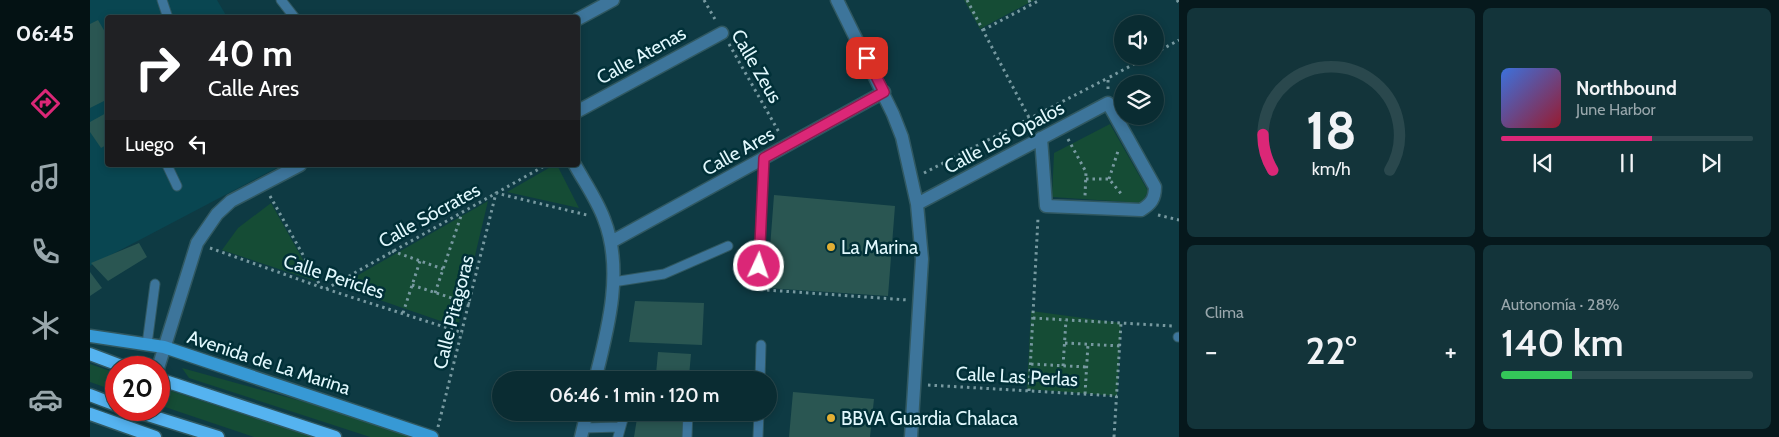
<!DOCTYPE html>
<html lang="es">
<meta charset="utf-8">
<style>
body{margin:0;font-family:Cabin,sans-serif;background:#13343a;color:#f1f3f6;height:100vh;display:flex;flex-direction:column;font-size:19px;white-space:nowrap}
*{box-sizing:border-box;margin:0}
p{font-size:16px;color:#99a7ac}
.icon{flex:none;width:28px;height:28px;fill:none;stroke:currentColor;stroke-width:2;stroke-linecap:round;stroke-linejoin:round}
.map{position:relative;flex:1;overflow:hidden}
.drawer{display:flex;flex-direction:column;gap:8px;padding:8px;background:#06181c;width:600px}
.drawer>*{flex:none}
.top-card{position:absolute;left:15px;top:15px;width:475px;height:152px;border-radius:5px;box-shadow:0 2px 8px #0003,0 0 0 1px #2a484d;background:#202124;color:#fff;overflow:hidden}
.tools{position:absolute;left:1024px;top:15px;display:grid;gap:10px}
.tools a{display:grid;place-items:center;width:50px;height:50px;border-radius:50%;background:#0a2c32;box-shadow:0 2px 8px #0003,0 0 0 1px #2a484d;font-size:25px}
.speed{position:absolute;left:15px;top:356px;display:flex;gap:10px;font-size:25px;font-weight:700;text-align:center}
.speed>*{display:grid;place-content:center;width:65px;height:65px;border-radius:50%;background:#0a2c32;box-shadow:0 2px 8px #0003,0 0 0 1px #2a484d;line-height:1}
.speed .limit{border:8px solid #d22;background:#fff;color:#111}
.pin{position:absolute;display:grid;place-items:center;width:42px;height:42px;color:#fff;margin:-21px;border-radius:10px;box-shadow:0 2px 8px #0006}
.me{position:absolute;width:55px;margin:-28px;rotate:3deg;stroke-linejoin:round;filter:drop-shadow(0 0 4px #0008)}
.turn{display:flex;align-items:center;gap:18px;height:105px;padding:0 20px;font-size:22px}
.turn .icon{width:65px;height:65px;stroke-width:2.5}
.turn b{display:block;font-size:35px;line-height:42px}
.then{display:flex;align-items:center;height:48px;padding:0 20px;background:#0003;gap:10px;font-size:19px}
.big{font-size:38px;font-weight:600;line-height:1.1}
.drawer .widget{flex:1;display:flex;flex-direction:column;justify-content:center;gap:8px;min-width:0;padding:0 18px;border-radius:8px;background:#13343a}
.drawer .dial{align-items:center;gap:0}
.dial svg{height:130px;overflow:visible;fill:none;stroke:#2a484d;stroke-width:7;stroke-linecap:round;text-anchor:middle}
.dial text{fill:#f1f3f6;stroke:none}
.song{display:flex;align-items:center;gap:15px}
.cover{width:60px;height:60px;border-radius:8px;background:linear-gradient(135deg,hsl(220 70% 55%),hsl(350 70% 35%))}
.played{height:5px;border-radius:2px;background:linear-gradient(90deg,#db2777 60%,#2a484d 60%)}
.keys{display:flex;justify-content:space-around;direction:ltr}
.heat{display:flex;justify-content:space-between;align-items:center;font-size:28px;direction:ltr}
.charge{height:8px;border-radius:4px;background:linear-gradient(90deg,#34c759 28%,#2a484d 0)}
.drawer .tiles{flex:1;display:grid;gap:8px;grid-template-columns:repeat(2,1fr)}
.trip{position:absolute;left:402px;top:371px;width:285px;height:50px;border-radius:25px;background:#0a2c32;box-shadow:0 2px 8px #0003,0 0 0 1px #2a484d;font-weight:600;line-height:50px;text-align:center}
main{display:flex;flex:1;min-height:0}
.tab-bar{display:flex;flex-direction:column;width:90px;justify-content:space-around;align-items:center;background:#041214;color:#99a7ac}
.tab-bar .icon{width:35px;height:35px}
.tab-bar .on{color:#db2777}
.tab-bar b{font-size:22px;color:#f1f3f6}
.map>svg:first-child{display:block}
</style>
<main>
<nav class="tab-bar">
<b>06:45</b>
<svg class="icon on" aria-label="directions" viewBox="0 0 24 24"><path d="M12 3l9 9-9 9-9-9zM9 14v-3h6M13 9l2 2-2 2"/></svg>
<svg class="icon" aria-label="music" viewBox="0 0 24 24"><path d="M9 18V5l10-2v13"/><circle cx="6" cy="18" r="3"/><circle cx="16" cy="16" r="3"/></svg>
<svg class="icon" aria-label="phone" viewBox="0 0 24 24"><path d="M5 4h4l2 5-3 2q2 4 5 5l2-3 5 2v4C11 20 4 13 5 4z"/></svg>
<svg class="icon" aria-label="climate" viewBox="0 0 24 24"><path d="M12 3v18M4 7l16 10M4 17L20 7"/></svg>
<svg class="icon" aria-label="car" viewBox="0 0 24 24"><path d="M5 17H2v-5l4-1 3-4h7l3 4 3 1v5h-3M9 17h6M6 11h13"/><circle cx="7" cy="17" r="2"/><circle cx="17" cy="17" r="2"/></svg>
</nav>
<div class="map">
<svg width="1089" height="437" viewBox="0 0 1089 437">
<rect width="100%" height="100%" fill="#0e3a43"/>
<path fill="#094651" d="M0,0H127L137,17L18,18V165H192L0,266Z"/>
<path fill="#154c35" d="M874,0H944L890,29Z
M1020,124L1058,191L1052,203L962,197L964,153Z
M464,165H467L489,208L417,192Z
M398,201L368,327L249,286Z
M181,203L225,281L132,250L148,228Z
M941,311L1031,323L1027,396L937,389Z
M0,364L26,373V391L0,382Z
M92,368L341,437H280L99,378Z
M69,387L223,437H164L69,405Z"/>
<path fill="#2a5652" d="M8,20L18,37V99L0,108V24Z
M18,112V144L11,148L0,132V122Z
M684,195L805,206L798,296L677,288Z
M49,243L57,257L18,281L1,263Z
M0,272L12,288L0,296Z
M545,301L614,303L612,345L539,342Z
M568,352L601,354L599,376L566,374Z
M703,392L784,399L780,437H699Z
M548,412H600L596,437H544Z"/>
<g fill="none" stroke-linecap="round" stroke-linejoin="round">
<g stroke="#305861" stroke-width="11">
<path id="lane" d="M72,0L78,18
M191,0L205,18
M77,165L87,186
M523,282L574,274L638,246
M668,284L674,158
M1088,337H1089
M57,344L65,284
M507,373L518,380
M670,380L671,345
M493,428L530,427
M528,437L535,412
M597,437L598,412
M668,437L669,412"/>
</g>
<g stroke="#305861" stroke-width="15">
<path id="street" d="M747,0L803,114L812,137L827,204L832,259L821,437
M488,19L523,0
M488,111L632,33
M485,165C495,183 507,200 514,219C534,270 518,329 505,380
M827,204L1018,103L1065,187C1065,199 1061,204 1051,210L956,206L951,138
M521,242L794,92
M68,368L107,243L127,214L141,201L210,165
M491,437L497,412"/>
</g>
<g stroke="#305861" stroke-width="15">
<path id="secondary" d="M0,336L74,347L342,437"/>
</g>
<g stroke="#305861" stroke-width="15">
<path id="primary" d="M0,354L37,368
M69,379L245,437
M0,395L26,405
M42,410L128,437
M0,414L65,437"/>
</g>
<path stroke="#7799a0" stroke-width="3" stroke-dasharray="2.5 4" stroke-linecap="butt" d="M614,0L626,21
M877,0L944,127
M939,0L941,5
M1087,0L1089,3
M893,30L950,0
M639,44L690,134
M1065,53L1089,40
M1018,89V78L1059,56
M978,139L996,172L995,196
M834,173L1018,78
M996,179H1019L1033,196
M1019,179L1028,151
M180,196L231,287
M1068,215L1089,220
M120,248L236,289L373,333
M302,251L353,269
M322,285L380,304
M236,289L456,165
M677,290L818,300
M345,293L372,213
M313,313L330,261
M943,318L1082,326
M975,343L1030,346
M941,364L996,367
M973,366L976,320
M838,385L1027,396
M939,391L948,218
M995,394L998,344
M348,427L406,193L497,215
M1024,437L1031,323"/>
<use href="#lane" stroke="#3d759b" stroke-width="9"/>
<use href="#street" stroke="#3d759b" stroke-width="12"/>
<use href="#secondary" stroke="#3799d5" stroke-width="12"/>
<use href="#primary" stroke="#55b3f0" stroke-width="12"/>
</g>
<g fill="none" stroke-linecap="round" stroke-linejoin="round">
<g stroke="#8e194d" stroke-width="12">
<path id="route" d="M669,266L674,158L794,92L777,58"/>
</g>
<use href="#route" stroke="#db2777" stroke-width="9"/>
</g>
<g fill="#e2af34" stroke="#013038" stroke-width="2">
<circle cx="741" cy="247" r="5"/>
<circle cx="741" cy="418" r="5"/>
</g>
<g text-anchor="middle" stroke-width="5" stroke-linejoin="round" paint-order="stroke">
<g font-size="19" fill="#e1f8fd" stroke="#013038">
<text transform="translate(551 55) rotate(-29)" y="7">Calle Atenas</text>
<text transform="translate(667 66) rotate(60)" y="7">Calle Zeus</text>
<text transform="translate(914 137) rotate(-28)" y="7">Calle Los Opalos</text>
<text transform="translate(648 151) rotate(-29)" y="7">Calle Ares</text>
<text transform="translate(339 215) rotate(-29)" y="7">Calle Sócrates</text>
<text transform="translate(244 276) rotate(18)" y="7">Calle Pericles</text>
<text transform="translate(363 312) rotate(-76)" y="7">Calle Pitagoras</text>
<text transform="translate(179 362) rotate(18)" y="7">Avenida de La Marina</text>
<text transform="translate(927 376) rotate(3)" y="7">Calle Las Perlas</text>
</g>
<g font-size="19" fill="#e1f8fd" stroke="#013038" text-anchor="start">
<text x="751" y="254">La Marina</text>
<text x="751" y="425">BBVA Guardia Chalaca</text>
</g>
</g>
</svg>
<div class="tools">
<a><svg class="icon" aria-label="sound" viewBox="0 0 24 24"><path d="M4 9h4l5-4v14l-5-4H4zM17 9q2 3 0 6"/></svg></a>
<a><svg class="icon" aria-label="layers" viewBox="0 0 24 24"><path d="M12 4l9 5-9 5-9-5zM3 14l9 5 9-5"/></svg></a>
</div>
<div class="speed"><div class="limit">20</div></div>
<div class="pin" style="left:777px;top:58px;background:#d93025"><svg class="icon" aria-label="arrive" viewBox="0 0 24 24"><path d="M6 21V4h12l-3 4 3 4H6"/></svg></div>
<svg class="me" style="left:669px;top:266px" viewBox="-20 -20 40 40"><circle r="17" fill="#db2777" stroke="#fff" stroke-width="3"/><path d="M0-11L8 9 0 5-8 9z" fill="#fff"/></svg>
<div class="trip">06:46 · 1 min · 120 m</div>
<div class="top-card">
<div class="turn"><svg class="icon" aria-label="right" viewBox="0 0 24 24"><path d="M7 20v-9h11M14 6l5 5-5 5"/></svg><div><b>40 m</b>Calle Ares</div></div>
<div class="then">Luego<svg class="icon" aria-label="left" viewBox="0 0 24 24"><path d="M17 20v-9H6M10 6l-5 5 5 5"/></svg></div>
</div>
</div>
<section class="drawer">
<div class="tiles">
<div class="widget dial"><svg viewBox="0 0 100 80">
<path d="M14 69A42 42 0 1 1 86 69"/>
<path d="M14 69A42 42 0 0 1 8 47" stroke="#db2777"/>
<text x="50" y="56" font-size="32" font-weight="700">18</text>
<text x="50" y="72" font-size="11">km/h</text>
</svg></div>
<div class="widget">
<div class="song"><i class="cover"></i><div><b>Northbound</b><p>June Harbor</p></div></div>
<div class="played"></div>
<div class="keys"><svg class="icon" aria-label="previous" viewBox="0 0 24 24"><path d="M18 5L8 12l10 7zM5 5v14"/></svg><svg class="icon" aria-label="pause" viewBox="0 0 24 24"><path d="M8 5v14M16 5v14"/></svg><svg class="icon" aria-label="next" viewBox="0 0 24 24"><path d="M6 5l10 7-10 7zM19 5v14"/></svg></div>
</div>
<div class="widget"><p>Clima</p>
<div class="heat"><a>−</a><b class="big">22°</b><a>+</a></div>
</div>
<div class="widget"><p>Autonomía · 28%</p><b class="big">140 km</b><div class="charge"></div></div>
</div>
</section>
</main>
